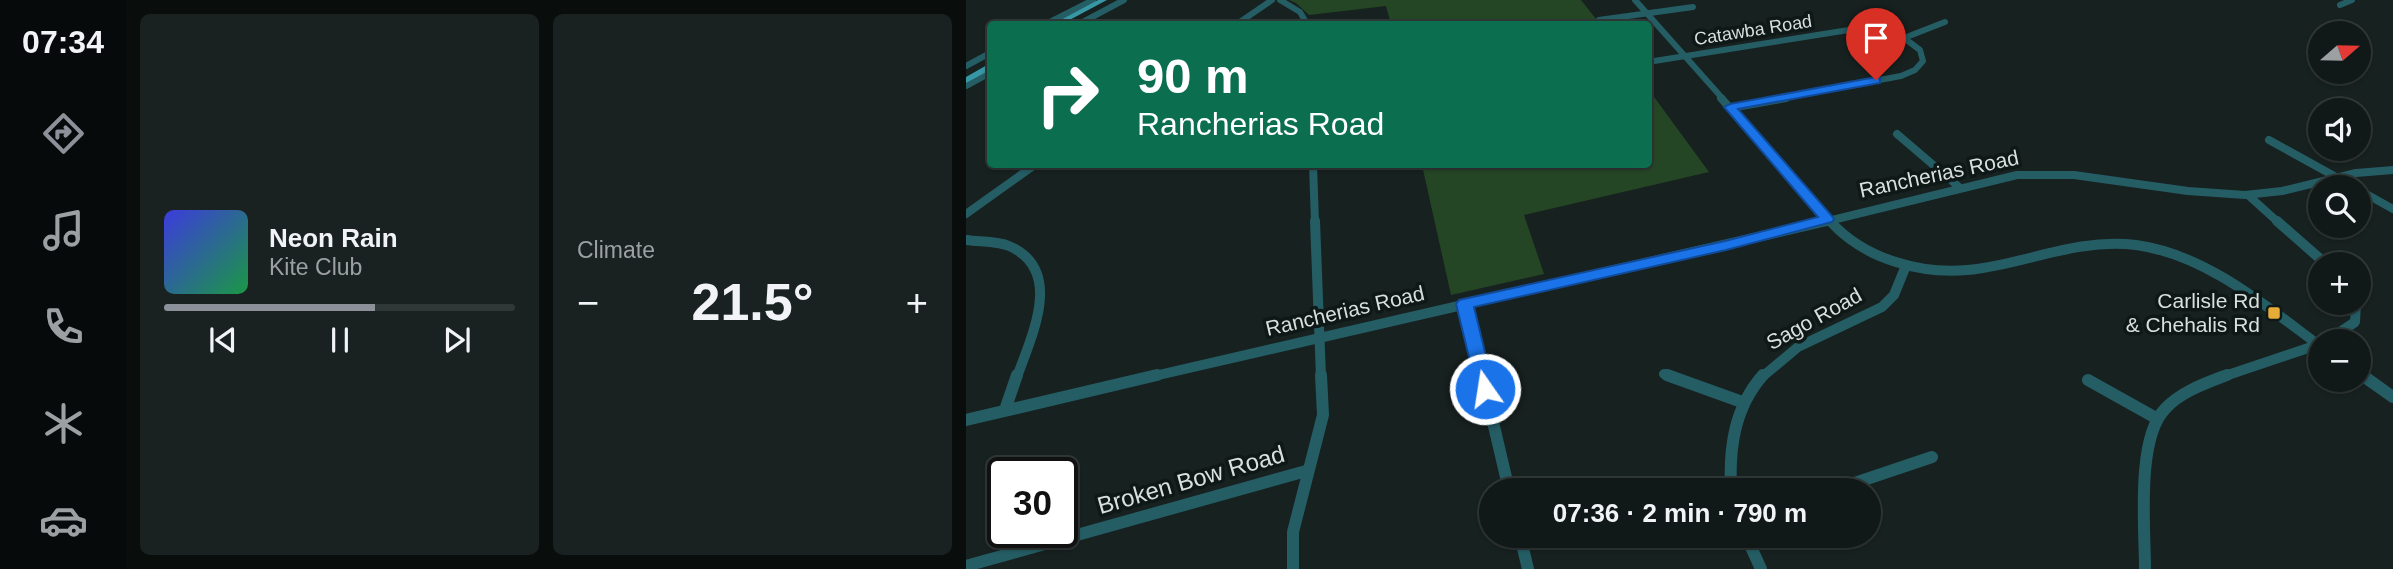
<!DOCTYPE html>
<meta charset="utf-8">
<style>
body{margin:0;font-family:Arial,sans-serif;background:#1a2221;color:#f1f3f6;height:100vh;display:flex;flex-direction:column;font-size:26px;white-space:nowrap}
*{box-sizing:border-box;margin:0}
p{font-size:23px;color:#9ca0a2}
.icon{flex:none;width:38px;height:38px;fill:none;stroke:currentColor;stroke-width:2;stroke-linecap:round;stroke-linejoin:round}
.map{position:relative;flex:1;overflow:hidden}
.side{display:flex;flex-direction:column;gap:14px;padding:14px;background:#090e0d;width:840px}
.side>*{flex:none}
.banner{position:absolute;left:21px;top:21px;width:665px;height:147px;border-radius:7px;box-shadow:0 2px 5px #0004,0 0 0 2px #303837;background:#0b6e4f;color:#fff;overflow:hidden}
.needle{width:46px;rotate:70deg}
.buttons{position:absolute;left:1342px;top:21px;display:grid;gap:14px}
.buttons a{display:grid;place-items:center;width:63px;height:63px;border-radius:50%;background:#111918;box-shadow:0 2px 5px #0004,0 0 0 2px #303837;font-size:35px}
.speed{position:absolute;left:21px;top:457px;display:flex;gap:14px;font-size:35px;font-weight:700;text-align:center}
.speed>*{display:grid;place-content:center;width:91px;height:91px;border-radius:50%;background:#111918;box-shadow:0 2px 5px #0004,0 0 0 2px #303837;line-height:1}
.speed .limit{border:4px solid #111;border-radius:10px;background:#fff;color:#111}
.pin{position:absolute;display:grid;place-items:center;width:60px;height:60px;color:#fff;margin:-72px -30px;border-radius:50% 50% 50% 0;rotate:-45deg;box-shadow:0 0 7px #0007}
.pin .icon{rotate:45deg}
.me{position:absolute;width:77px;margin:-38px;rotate:347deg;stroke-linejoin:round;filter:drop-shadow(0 0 5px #0008)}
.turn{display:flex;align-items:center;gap:24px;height:147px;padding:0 35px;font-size:32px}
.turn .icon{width:91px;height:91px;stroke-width:2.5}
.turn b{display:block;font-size:49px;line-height:60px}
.big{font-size:52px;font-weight:800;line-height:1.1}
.side .card{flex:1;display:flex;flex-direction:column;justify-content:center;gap:10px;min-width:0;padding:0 24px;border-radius:10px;background:#1a2221}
.song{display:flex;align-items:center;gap:21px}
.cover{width:84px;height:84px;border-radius:10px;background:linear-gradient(135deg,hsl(240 70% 55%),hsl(140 70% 35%))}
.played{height:7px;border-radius:4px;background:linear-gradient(90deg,#8c9099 60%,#303837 60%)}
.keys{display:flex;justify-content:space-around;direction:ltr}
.heat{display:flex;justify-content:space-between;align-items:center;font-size:38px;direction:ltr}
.side .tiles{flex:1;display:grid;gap:14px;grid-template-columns:repeat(2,1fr)}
.trip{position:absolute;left:513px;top:478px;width:402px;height:70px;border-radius:35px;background:#111918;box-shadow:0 2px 5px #0004,0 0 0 2px #303837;font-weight:800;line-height:70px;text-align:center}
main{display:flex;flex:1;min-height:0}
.menu{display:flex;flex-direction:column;width:126px;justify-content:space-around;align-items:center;background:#070a0a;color:#9ca0a2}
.menu .icon{width:49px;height:49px}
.menu .current{color:#8c9099}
.menu b{font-size:32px;color:#f1f3f6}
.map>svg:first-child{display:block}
</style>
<main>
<nav class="menu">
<b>07:34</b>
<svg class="icon current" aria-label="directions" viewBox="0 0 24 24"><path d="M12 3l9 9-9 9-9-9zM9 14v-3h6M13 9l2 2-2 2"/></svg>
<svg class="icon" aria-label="music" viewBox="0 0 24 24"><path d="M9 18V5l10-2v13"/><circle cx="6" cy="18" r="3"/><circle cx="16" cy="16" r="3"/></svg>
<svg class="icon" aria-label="phone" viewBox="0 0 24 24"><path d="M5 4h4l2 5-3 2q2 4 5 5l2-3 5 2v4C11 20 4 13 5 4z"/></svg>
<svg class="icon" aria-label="climate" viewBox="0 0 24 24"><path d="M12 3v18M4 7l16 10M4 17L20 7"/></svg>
<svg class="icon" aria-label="car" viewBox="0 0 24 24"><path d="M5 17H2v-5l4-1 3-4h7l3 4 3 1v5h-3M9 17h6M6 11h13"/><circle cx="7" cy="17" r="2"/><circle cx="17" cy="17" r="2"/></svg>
</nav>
<section class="side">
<div class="tiles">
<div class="card">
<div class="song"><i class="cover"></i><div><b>Neon Rain</b><p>Kite Club</p></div></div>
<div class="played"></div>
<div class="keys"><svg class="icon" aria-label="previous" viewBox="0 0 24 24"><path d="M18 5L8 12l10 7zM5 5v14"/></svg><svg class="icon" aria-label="pause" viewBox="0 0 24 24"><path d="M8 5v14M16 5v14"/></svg><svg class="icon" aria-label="next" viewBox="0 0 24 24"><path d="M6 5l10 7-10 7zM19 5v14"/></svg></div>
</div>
<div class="card"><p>Climate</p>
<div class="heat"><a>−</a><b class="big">21.5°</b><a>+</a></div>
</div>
</div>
</section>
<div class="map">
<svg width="1427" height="569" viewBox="0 0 1427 569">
<rect width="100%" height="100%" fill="#172120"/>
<path fill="#254625" d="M323,0H615L634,24H425L420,6L343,15L330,3Z
M683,90L743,172L558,215L578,274L485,295L456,165L682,164Z"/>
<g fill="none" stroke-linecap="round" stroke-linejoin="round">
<path stroke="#255d65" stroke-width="6" d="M314,0L334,12L341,24
M669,0L757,99
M1374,5L1386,0
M633,20L727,7
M80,24L127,0
M113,24L158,0
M271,24L306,0
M938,38L979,22
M682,62L889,29L938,38L954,50L957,61L949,70L935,76L810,99
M0,66L24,53
M0,86L24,73"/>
<path stroke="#255d65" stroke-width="8" d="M755,98L865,223
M764,108L820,98
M931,134L993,187
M1303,140L1388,187
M347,164L349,223
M1393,190L1427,209
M1282,195L1313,223
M0,214L70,164
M854,223L1051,175H1108L1222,191L1279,195L1316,191L1390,173L1427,170"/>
<path stroke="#255d65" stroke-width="10" d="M349,221L355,377
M864,221C882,241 904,254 930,262C1022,292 1082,235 1170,245C1239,254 1300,306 1354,346
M1311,221L1360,264
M0,240C13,242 31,241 43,246C99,270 65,337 51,377
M499,304L516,377
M1361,341L1389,322L1390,303
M1393,373L1398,377
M698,374L706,377
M184,377L861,221
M796,377L832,347L916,307L928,295L939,268
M1256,377L1354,344"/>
<path stroke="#255d65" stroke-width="12" d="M516,375L543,490
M701,375L776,402
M1396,375L1427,397
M1122,380L1190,418
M39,410L51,375
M0,420L191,375
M765,490C763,448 768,408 797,375
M868,490L966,457
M554,536L562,569
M780,536L795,569
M0,566L340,471
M327,569V532L357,415L355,375
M1179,569C1179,528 1170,439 1199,409C1214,392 1240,383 1261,375"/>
<path fill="#3897a5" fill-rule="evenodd" d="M132,0H141L96,24H87Z
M21,65H24V70L0,83V77Z"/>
</g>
<path fill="#1a73e8" stroke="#114b97" stroke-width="2" d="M910,77L914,78V83L772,109L866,216L868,219L866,222L760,250L508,307L528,389L525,394H512L490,304L493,300L759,241L852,217L758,107L764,104Z"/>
<rect fill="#e7ac37" stroke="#0e1817" stroke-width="2.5" x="1301" y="306" width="14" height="14" rx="3.5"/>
<g text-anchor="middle" stroke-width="7" stroke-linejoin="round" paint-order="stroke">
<g font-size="18" fill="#d9dfdf" stroke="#0e1817">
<text transform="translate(787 30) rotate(-9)" y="6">Catawba Road</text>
</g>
<g font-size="21" fill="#d9dfdf" stroke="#0e1817">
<text transform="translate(973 174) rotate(-12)" y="7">Rancherias Road</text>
<text transform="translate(379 311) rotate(-13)" y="7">Rancherias Road</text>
<text transform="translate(848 319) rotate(-29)" y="7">Sago Road</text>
</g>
<g font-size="21" fill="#d9dfdf" stroke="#0e1817" text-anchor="end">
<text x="1294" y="308">Carlisle Rd<tspan x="1294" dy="24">&amp; Chehalis Rd</tspan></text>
</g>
<g font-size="24" fill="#d9dfdf" stroke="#0e1817">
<text transform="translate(225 480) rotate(-16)" y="8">Broken Bow Road</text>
</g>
</g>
</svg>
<div class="buttons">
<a><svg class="needle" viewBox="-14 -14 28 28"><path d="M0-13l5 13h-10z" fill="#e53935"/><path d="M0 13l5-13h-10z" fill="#9ca0a2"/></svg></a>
<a><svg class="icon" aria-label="sound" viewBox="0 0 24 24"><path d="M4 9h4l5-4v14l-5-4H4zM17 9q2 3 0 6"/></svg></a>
<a><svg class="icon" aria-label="search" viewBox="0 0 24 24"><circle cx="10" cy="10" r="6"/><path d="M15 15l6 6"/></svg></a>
<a>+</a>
<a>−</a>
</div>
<div class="speed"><div class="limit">30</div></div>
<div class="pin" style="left:910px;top:80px;background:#d93025"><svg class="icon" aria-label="arrive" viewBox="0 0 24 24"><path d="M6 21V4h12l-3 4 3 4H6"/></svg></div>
<svg class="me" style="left:519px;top:389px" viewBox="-20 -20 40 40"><circle r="17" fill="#1a73e8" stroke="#fff" stroke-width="3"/><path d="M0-11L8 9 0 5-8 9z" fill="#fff"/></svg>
<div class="trip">07:36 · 2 min · 790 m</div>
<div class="banner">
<div class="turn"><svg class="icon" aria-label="right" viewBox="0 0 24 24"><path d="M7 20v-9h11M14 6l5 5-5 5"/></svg><div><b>90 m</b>Rancherias Road</div></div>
</div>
</div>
</main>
